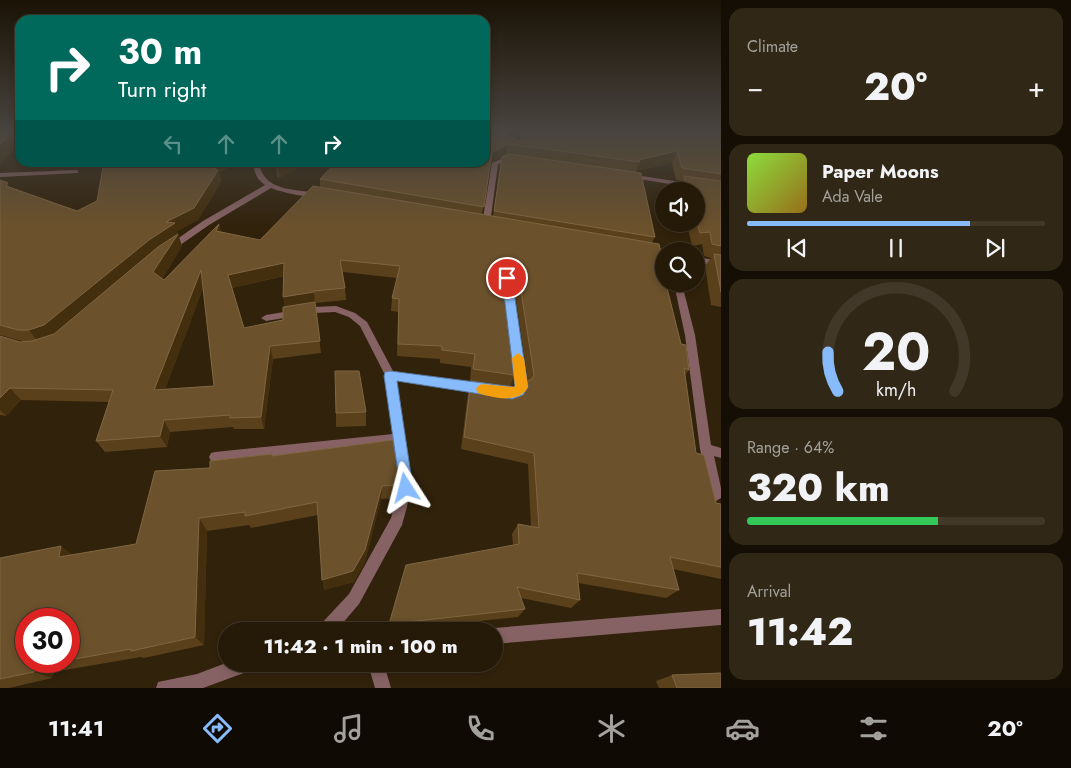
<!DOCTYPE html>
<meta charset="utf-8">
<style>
body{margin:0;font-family:Jost,sans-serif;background:#312716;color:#f1f3f6;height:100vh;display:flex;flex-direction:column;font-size:19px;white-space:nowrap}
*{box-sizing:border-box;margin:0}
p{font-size:16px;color:#a3a19c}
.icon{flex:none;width:28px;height:28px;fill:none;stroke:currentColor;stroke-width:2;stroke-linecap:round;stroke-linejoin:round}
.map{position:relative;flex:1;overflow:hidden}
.drawer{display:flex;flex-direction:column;gap:8px;padding:8px;background:#140e04;width:350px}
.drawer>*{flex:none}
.banner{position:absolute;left:15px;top:15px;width:475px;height:152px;border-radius:15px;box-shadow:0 2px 8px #0003,0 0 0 1px #423829;background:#00695c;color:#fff;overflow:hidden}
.tools{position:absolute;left:655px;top:182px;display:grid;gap:10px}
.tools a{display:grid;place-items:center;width:50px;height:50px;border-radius:50%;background:#251a08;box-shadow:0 2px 8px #0003,0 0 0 1px #423829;font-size:25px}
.speed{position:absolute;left:15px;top:608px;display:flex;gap:10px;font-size:25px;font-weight:700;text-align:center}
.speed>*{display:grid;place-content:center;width:65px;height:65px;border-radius:50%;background:#251a08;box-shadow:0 2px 8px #0003,0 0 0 1px #423829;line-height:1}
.speed .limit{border:8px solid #d22;background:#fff;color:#111}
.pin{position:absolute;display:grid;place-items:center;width:42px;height:42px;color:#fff;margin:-21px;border:2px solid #fff;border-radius:50%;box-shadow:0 1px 5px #0007}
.me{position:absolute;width:55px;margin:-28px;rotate:351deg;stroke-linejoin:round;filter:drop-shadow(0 0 4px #0008)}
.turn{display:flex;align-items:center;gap:18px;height:105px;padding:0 20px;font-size:22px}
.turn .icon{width:65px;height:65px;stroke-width:2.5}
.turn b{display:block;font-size:35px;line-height:42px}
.lanes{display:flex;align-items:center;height:48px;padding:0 20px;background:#0003;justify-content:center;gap:25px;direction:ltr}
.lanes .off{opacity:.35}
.big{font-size:38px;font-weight:800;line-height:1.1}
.drawer .card{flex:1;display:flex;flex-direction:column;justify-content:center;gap:8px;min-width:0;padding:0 18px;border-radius:15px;background:#312716}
.drawer .dial{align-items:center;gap:0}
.dial svg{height:130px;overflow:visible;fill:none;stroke:#423829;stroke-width:7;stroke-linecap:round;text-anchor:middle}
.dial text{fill:#f1f3f6;stroke:none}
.song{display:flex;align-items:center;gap:15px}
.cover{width:60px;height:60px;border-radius:8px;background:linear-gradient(135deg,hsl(90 70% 55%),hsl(40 70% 35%))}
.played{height:5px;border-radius:2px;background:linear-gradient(90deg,#87bbfb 75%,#423829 75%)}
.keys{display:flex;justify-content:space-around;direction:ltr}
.heat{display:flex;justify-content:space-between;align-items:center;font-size:28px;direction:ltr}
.charge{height:8px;border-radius:4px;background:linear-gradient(90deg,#34c759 64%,#423829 0)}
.trip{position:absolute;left:218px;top:622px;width:285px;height:50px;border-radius:25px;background:#251a08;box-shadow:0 2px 8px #0003,0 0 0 1px #423829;font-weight:800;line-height:50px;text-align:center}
.dock{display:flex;height:80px;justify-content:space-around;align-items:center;background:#0f0a03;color:#a3a19c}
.dock .icon{width:35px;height:35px}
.dock .active{color:#87bbfb}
.dock b{font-size:22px;color:#f1f3f6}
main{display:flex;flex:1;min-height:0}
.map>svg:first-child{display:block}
</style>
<main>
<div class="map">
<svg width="721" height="688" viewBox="0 0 721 688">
<rect width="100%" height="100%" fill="#31220b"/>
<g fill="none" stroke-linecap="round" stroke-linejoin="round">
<path fill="#866264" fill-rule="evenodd" d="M485,130H513L505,134L485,133Z
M506,157L516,160L498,164L490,224L486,226H483L482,224L492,163Z
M253,162H259C263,192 295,189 318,193L322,195C314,200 280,192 271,188L209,225L173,250H167V246L203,221L265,185C257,179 254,173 253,162Z
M76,170L78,171V173L0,177V173Z
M629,174L694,184L697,186L694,188L627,177V175Z
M696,257L721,261V267L696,263Z
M507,275L511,278L527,387L526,390L512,397L508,396L507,393L508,390L516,385L503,278Z
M674,284H682L695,335L711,445L721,448V458L714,456L721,488V498L716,501L711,499L710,495L700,449L685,335Z
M336,306L355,313L367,322L393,371L483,385L487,386L488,389L487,392L483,393L396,380L412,488L402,525L359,604L336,631H318L320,625L349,594L391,518L400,488L394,445L215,462L211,461L209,457L211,453L215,452L393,434L385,375L360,326L349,317L335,312L314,313L266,321L261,318L266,315L314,307Z
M721,609V625L494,644V631H488L494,628Z
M226,663L254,664L252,670L203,688H156L158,682L197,674Z
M368,664H384L391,688H375Z"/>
</g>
<path fill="#5a411c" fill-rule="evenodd" d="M485,130L520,142L523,130H721V307L711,305L705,266L711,258L704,256L702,244L692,246L687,224H696V191H679L678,188L682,181L676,180L672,163L636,171V172L655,237L652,242L668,284L667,286L681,344L689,370L685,375L696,453L716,503L721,504V579L673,569L679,590L666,598L578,583L580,600L571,608L521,598L525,609L518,617L388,631L389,624L513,545L512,534L518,524L531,527L528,464L461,449L468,393L471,381H470L471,367L440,363V359L397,356L398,312L391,311L392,298L397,278L343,272L345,288L346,300L315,303L321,353L273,359L264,429H234L233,427L170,432L167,447L105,452L96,441L109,402L21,400L6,416L0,415V336L20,342H25L0,335V180L10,187L77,211L97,201L104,164L83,168L81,162L230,167L219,172L221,182L198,220L177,231L182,246L162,279L164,280L219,224L221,232L260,240L320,187V179ZM502,157L493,216L482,214L491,162ZM507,273L513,278L528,382L515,388L510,387L514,384L519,372L506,274ZM284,276L285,307L283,320L244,328L232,288ZM203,288L214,386L165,389L178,355Z
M278,162L279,178L277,176L276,164Z
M366,412V426L336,427V413Z
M393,440L397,490L395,498L381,499L365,562L354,582L324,590L318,515L251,528L249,525L207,531L204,645L144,658L141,657L53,672L52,678L9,688H0V558L73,555L136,544L210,468L272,456ZM69,619V661H26Z
M672,675L721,688H659L656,681Z"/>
<path fill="#432e0e" d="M16,130H20V145L0,164V144Z
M508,144L505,155L490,163L492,152Z
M677,151L672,163L636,171L640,162L639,160Z
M81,162H110V163L83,168Z
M212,162H233L230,167L219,172L221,182L198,220L177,231L182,246L158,285L53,337L38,342L29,330L166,222L207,165Z
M286,162H310L279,178L278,167Z
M219,224L222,236L216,231Z
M511,261L507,273L501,278L505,266Z
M284,263L286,275L232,288L228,275Z
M201,270L205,283L160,402L154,390Z
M314,292L315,305L285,309L283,297Z
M270,346L273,359L264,429L261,417Z
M519,372L514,384L510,387L514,375Z
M10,388L21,400L6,416L0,410V398Z
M164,420L170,432L167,447L160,436Z
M399,477L397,490L395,498L397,485Z
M382,486L381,499L365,562L354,582L324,590L322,580Z
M199,518L207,531L204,645L195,637Z
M61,546L76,557H59Z
M35,666L53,672L52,678L34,672Z"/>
<path fill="#6b512c" stroke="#806642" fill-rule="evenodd" d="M0,130H16L0,144Z
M485,130H499L521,142L523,130H707L718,139L721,142V174L682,168L677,151L639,160L640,162L508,144L492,152L484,207L320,179L336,162H485Z
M509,154L641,173L655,237L494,211L502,157Z
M104,162H212L207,165L218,170L194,208L166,222L175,223L149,240L44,325L29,330H18L0,325V180L8,183L6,186L77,211L97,201Z
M278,162H286L278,167L276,164Z
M684,176L721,181V246L712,244L710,232L700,233L696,220V191H688Z
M313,186L659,244L664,265V284H666L681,344L686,345L689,370L684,368L696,453L704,455L716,503L721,504V567L670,557L679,590L577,573L580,600L517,587L525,609L389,624L406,565L519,544L518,524L539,528L534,453L464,437L471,381L515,388L532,379L534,375L517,265L511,261L505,266L519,372L514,375L473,369L475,354L442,350V346L398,344L399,299L392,298L400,266L340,260L345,288L314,291V292L283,297L284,263L228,275L244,328L283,320V307L315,302L320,341L270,346L261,417L230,418V415L164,420L160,436L96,441L113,390L10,388L0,398V336L20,342L32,341L54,334L158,247L178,234L153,272L164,280L219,224L216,231L260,240ZM201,270L214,386L154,390Z
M714,254L721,255V292Z
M335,371H359L366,412L336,413Z
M393,440L399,477L397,485L382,486L365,550L353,571L322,580L317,502L245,516V512L199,518L195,637L131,651V649L69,660V619H26V661H61L35,666L34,672L0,679V558L61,546L59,557L136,544L155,471L210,468V461L272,454V456Z
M721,673V688H677L672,675Z"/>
<linearGradient id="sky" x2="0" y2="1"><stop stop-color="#1b1306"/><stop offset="0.58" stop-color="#48443f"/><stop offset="1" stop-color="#48443f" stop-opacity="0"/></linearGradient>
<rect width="721" height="226" fill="url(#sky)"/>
<path fill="#87bbfb" stroke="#587aa3" d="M507,275L512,278L528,387L523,395L512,399L397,381L413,488L411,493L406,495L401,493L384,376L385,372L390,371L514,387L515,386L502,278Z"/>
<path fill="#f59e0b" d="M518,353L524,358L528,387C519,404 493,398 478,393L476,389L478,386L482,384L514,387L515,386L512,358Z"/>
</svg>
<div class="tools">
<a><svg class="icon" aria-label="sound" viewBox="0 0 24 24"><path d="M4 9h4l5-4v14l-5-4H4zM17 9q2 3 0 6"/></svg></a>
<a><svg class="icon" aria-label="search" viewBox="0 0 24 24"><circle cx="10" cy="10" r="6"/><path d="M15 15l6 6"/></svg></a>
</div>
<div class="speed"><div class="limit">30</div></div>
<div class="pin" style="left:507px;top:278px;background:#d93025"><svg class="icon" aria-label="arrive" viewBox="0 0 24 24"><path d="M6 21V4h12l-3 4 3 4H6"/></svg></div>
<svg class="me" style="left:406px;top:488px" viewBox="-20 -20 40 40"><path d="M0-17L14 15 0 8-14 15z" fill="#87bbfb" stroke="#fff" stroke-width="4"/></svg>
<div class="trip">11:42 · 1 min · 100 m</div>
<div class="banner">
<div class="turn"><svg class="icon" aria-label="right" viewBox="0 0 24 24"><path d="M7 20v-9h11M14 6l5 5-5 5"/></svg><div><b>30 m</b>Turn right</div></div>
<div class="lanes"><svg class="icon off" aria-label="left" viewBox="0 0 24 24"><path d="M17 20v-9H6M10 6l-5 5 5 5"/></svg><svg class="icon off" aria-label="ahead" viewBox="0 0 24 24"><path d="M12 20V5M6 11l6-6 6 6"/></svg><svg class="icon off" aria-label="ahead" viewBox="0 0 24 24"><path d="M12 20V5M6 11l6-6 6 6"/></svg><svg class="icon" aria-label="right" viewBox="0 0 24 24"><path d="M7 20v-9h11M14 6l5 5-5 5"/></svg></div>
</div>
</div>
<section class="drawer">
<div class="card"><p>Climate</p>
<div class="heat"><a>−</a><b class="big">20°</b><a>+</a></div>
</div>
<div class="card">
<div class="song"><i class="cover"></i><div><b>Paper Moons</b><p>Ada Vale</p></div></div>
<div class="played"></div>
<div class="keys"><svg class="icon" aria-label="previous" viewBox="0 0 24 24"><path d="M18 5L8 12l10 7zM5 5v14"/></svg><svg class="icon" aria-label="pause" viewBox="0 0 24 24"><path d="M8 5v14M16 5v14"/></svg><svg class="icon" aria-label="next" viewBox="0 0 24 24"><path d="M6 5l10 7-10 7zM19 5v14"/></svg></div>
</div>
<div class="card dial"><svg viewBox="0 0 100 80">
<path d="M14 69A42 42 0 1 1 86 69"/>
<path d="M14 69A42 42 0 0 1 8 45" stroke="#87bbfb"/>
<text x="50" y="56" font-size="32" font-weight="700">20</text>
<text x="50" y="72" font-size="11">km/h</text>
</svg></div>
<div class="card"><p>Range · 64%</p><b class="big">320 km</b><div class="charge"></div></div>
<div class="card"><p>Arrival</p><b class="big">11:42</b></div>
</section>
</main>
<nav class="dock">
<b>11:41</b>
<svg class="icon active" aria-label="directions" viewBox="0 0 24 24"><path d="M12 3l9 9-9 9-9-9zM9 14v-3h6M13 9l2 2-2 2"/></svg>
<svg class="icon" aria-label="music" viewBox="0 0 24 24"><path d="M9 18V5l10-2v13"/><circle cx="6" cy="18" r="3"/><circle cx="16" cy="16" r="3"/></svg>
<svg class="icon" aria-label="phone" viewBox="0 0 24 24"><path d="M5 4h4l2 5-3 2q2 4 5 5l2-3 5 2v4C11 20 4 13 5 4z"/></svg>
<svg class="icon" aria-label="climate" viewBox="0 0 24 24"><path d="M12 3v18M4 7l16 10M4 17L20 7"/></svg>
<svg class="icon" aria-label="car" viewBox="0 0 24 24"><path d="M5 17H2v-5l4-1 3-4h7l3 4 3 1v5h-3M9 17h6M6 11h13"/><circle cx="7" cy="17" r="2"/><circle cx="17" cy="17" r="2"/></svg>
<svg class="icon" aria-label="filters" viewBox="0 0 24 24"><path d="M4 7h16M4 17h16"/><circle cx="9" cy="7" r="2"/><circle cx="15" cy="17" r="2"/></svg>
<b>20°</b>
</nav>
